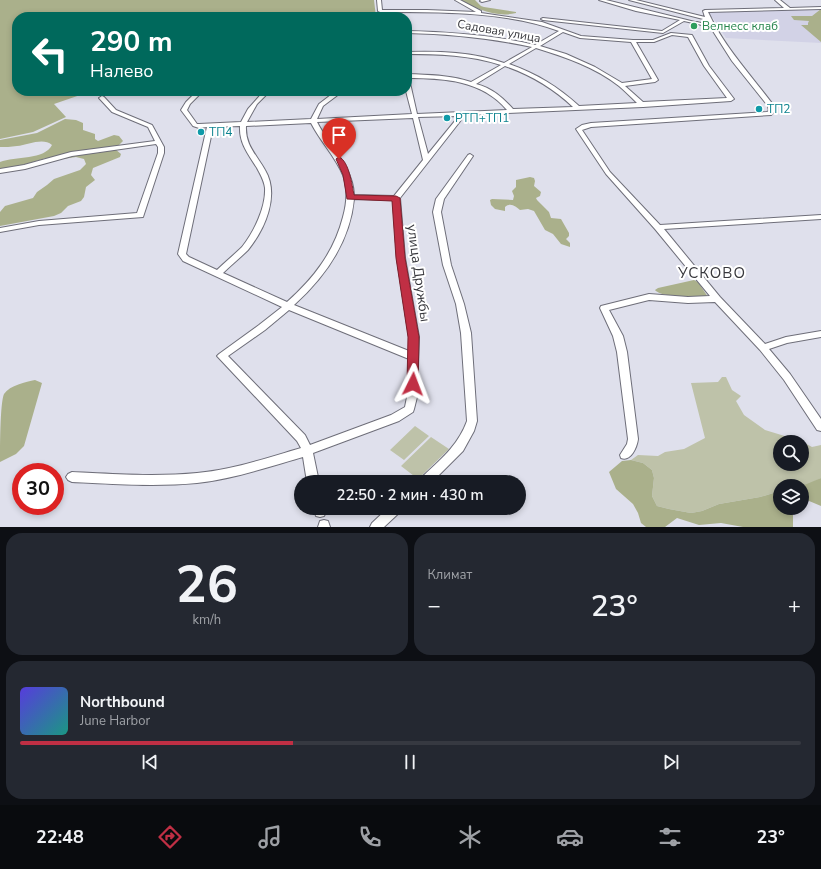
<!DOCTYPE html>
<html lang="ru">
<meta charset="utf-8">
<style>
body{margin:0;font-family:"Nunito Sans",sans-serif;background:#242831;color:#f1f3f6;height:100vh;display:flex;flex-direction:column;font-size:15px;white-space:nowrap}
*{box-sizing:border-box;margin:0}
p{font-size:13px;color:#9ea1a6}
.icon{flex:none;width:22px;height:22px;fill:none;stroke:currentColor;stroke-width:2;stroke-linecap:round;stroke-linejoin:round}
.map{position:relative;height:527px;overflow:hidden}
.panel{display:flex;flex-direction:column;gap:6px;padding:6px;background:#0d0f14;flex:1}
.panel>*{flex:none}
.banner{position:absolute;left:12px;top:12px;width:400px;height:84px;border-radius:16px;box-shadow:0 2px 6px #0003;background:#00695c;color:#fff;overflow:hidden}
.controls{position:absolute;left:773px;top:435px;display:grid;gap:8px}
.controls a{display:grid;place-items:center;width:36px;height:36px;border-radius:50%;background:#171b24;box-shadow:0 2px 6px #0003;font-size:20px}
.speed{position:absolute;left:12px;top:463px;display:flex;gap:8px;font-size:20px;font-weight:700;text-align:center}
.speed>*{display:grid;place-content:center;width:52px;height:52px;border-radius:50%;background:#171b24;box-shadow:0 2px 6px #0003;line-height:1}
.speed .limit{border:6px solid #d22;background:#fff;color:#111}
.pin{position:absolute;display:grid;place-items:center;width:34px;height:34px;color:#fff;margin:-41px -17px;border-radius:50% 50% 50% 0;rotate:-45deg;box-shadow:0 0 4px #0007}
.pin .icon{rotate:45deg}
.me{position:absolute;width:44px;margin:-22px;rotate:3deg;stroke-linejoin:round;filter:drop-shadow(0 0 3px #0008)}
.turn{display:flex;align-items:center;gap:14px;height:84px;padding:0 12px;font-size:18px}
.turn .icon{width:52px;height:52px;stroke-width:2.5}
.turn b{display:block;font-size:28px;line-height:34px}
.big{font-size:30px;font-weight:600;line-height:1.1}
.panel .tile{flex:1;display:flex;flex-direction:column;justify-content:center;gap:6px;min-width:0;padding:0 14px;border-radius:16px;background:#242831}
.panel .dial{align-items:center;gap:0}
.dial b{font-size:52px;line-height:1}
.song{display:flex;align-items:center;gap:12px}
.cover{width:48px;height:48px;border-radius:6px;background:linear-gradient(135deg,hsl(250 70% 55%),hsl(170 70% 35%))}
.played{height:4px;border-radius:2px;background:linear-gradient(90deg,#c02f44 35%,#363941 35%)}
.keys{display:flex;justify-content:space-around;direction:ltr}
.heat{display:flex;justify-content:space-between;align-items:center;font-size:22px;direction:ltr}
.panel .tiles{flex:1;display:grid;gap:6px;grid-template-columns:1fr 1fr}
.tile:last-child{grid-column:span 2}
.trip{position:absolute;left:294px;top:475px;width:232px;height:40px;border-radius:20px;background:#171b24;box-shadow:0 2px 6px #0003;font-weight:600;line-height:40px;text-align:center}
.menu{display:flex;height:64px;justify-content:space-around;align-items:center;background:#090b0e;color:#9ea1a6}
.menu .icon{width:28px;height:28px}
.menu .selected{color:#c02f44}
.menu b{font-size:18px;color:#f1f3f6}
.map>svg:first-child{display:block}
</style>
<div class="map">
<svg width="821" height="527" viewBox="0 0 821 527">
<rect width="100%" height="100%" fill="#dfe0ec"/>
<path fill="#d2d2e6" d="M818,9L821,14V43L726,38L713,18L710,17L707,11Z"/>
<path fill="#bec2a9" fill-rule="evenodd" d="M722,377H726L732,390L741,396L736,401L744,415L765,430L801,441L812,447L821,445V478L806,486H780V491L760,497L719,504L702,511L691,513L669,509L657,506L652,496L654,478L652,470L643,463L631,460L638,455L658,456L665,452L684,449L705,438L691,383L718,382ZM780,442H802V464H780Z
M415,426L429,436L404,460L390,450Z
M431,437L449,449L418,479L401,466Z"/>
<path fill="#aab08b" d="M0,0H374L376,17H17V91H87L86,93L54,104L66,117L33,132L0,139Z
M460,0H475L481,6L484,7L516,12V13C497,18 477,9 460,0Z
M821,9V42L801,25H808V23L809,21L794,20L791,16H812Z
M65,119L76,120L83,123V130L95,134V139L98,141L114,135L119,136L123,141L115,149L121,154L120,157L93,168L91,175L95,180L86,187L84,197L81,201L68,206L61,213L54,216L0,226V212L5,206L33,198L37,192L47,185L54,179L80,170L86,164L84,159L76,157L63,159L46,158L20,166L0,169V162C15,156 45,160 52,145C43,137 28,145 17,146C11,147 5,147 0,147V140L37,133Z
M530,177L534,178L535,181L534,186L541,192L540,196L536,198L537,200L549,212L551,218L561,219L569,233V236L566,239L570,243V247L561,244L553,234L545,230L534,211L528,209L520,210C516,206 510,202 505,207V211L495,209L491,205L490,200L492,199L513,200L514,196L512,191L516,187V180Z
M694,280L698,282L708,297C700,300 660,297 655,290L658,288Z
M35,380L42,383L24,446L16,454L0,462C0,450 0,403 4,394C10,385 26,382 35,380Z
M631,460L643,463L652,470L654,478L652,496L657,506L669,509L691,513L702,511L719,504L760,497L780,491V508H789L793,515V527H743L721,523L699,525L677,518L665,527H646L641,523L638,513L633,504L616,489L609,472L622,461Z
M821,478V506L802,498V486Z"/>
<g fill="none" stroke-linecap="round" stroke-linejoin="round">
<g stroke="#6e6e79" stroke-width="2">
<path id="street" d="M377,0H381L382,10H427L476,12L455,0H460L481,11V13L542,22L581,36L633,40H653L671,33L692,35L709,66L734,99L731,101L643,107L465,115L400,198L405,258L419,337L417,397L414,409L413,412L399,421L313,453L319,482H307L303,457C268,467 233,479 197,483C155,487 114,484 72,482L68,480L66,477L68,474L72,472C114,474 155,477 197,473C232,470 267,458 301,448L297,441L217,356L219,354L259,325L282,307L183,261L178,254L207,127L199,128L193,126L181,110L186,102L197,91H203L190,104L187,110L197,124H199L241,122L248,109L264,91H270L257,104L247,122L311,119L319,104L336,91H343L323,106L317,119L412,114L406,91L407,81L410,83L417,114L507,110C482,80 443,78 407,78V74C429,75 451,75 471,82L501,65C471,55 438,54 407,54V52C440,51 473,52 504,63L532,47C490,38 449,34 407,33V31C450,32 493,35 535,45L559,31C506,11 436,12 380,12L378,11ZM563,32L580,38L631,42L652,79L622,83L595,67L566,54L540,46ZM672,35L688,37L704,66L727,98L643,102L625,86L655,82L658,80L636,42H654ZM536,48C565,57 595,67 619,86C625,91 631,97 637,103L579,106C557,86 537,74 509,64ZM505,66C531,75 553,88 573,107L513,109C503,98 492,88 476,84ZM459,116L428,154L418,117ZM413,118L423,160L394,196L354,195C353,166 329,146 317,122ZM311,123C320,141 335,156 343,175C348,189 347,203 343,217C334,252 314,278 287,302L223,273C231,265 240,258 248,250C265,229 280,195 265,170C256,154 245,145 246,126ZM240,126C239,143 248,154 257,168C260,174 264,180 265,188C266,207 254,232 242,247C234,255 225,262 217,270L189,257L186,254L213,127ZM354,199L393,200L397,258L409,337V351L294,305C325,277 350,242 354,199ZM289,310L409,359L407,397L405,407L391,415L310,445L305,435L228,356L265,330Z
M481,0H490L482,2L480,1Z
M599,0H606L695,22L693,23L684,21L663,33L543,20L541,19L543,18L662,31L680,20L636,11Z
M629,0H636L705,17L703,11L705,10L784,8L775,0H780L790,8L821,7V9L708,12C724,47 751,75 774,106L775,111L771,115L591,127L582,130L610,172L660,225L821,215V219L664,229L720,297L765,344L786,337L821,331V337L787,343L769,349L790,374L821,419V431L817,430L784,380L760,350L715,302L688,303L649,300L609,310L623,336L627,352L638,439C637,447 631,462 621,458L620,455L627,444L628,439L617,352L613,336L600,308L601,306L649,294L688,297L710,296L655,229L606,174L576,129L582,125L591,123L767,112L769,111L768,106L732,61L711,28L695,23L697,22L709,25L707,20Z
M102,96L104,97L116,110L152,125L164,147V153L143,217L39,225L0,232V228L39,221L137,213L158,153V147L156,144L72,156L25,169L0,173V169L24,165L71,152L155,141L148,127L112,112L99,98Z
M470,154L473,156L444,199L441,212L451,265L464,304L471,333L477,421L474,431L463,451L432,482H418L420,479C439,461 458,446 467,421L461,333L456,304L443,265L433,212L436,199L468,155Z
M313,508H325L326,512L324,516L320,517L316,516Z
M388,508H402L400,512L384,527H370L372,523Z
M324,520L328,521L330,527H318L320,521Z"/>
</g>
<use href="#street" fill="#fff" fill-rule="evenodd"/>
</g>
<path fill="#c02f44" stroke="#7d1f2c" d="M339,157C349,161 352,185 354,195L396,196L400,198L405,258L419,337L418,384L417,387L413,388L409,387L407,384L408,337L396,258L392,201L347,199L343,175L336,159Z"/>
<circle fill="#2e9e5b" stroke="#fff" stroke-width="1.5" cx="694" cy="26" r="4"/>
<g fill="#0f9aa8" stroke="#fff" stroke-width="1.5">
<circle cx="759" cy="109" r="4"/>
<circle cx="447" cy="118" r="4"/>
<circle cx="201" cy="132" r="4"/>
</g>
<g text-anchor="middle" stroke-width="4" stroke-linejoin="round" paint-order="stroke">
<g font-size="12" fill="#27864d" stroke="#fff" text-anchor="start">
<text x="702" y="30">Велнесс клаб</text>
</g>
<g font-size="12" fill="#38383d" stroke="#fff">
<text transform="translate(499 31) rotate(10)" y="4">Садовая улица</text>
</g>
<g font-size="12" fill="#0d838f" stroke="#fff" text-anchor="start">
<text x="767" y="113">ТП2</text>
<text x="455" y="122">РТП+ТП1</text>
<text x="209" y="136">ТП4</text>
</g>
<g font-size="14" fill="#38383d" stroke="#fff">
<text transform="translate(419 273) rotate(82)" y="5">улица Дружбы</text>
</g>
<g font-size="15" letter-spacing="1" fill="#38383d" stroke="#fff">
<text x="712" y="278">УСКОВО</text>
</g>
</g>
</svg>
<div class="controls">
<a><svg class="icon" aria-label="search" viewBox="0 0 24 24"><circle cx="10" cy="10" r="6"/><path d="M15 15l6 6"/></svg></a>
<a><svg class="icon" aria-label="layers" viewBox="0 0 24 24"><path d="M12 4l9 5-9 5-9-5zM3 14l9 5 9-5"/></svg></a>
</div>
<div class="speed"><div class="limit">30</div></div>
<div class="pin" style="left:339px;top:159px;background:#d93025"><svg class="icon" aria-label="arrive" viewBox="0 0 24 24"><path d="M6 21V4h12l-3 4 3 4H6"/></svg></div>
<svg class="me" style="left:413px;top:384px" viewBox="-20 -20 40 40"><path d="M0-17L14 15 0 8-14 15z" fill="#c02f44" stroke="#fff" stroke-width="4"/></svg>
<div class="trip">22:50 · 2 мин · 430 m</div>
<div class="banner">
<div class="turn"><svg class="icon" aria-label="left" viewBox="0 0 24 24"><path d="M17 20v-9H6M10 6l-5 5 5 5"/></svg><div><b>290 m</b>Налево</div></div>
</div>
</div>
<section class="panel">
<div class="tiles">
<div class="tile dial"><b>26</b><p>km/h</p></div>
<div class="tile"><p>Климат</p>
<div class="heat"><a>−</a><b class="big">23°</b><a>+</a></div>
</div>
<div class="tile">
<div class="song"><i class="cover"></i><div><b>Northbound</b><p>June Harbor</p></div></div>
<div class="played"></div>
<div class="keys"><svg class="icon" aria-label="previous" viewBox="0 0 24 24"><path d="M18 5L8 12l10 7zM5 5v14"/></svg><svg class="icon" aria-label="pause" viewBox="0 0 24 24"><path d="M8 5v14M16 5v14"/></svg><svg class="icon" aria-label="next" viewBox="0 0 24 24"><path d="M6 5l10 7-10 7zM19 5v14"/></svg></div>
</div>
</div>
</section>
<nav class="menu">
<b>22:48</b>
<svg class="icon selected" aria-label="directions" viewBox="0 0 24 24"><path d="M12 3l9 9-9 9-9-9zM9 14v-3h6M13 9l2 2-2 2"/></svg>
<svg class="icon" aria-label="music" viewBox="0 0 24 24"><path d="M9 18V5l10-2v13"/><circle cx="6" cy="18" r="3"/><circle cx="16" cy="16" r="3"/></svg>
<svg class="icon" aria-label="phone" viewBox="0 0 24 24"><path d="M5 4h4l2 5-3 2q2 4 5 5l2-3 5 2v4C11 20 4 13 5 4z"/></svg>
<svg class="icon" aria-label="climate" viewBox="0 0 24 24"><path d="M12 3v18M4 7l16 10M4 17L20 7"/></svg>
<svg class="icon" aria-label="car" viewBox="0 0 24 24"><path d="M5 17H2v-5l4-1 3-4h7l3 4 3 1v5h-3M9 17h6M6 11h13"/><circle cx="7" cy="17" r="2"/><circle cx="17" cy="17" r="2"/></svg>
<svg class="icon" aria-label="filters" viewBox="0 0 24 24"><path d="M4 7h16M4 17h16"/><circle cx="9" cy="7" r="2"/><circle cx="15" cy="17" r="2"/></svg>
<b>23°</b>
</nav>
